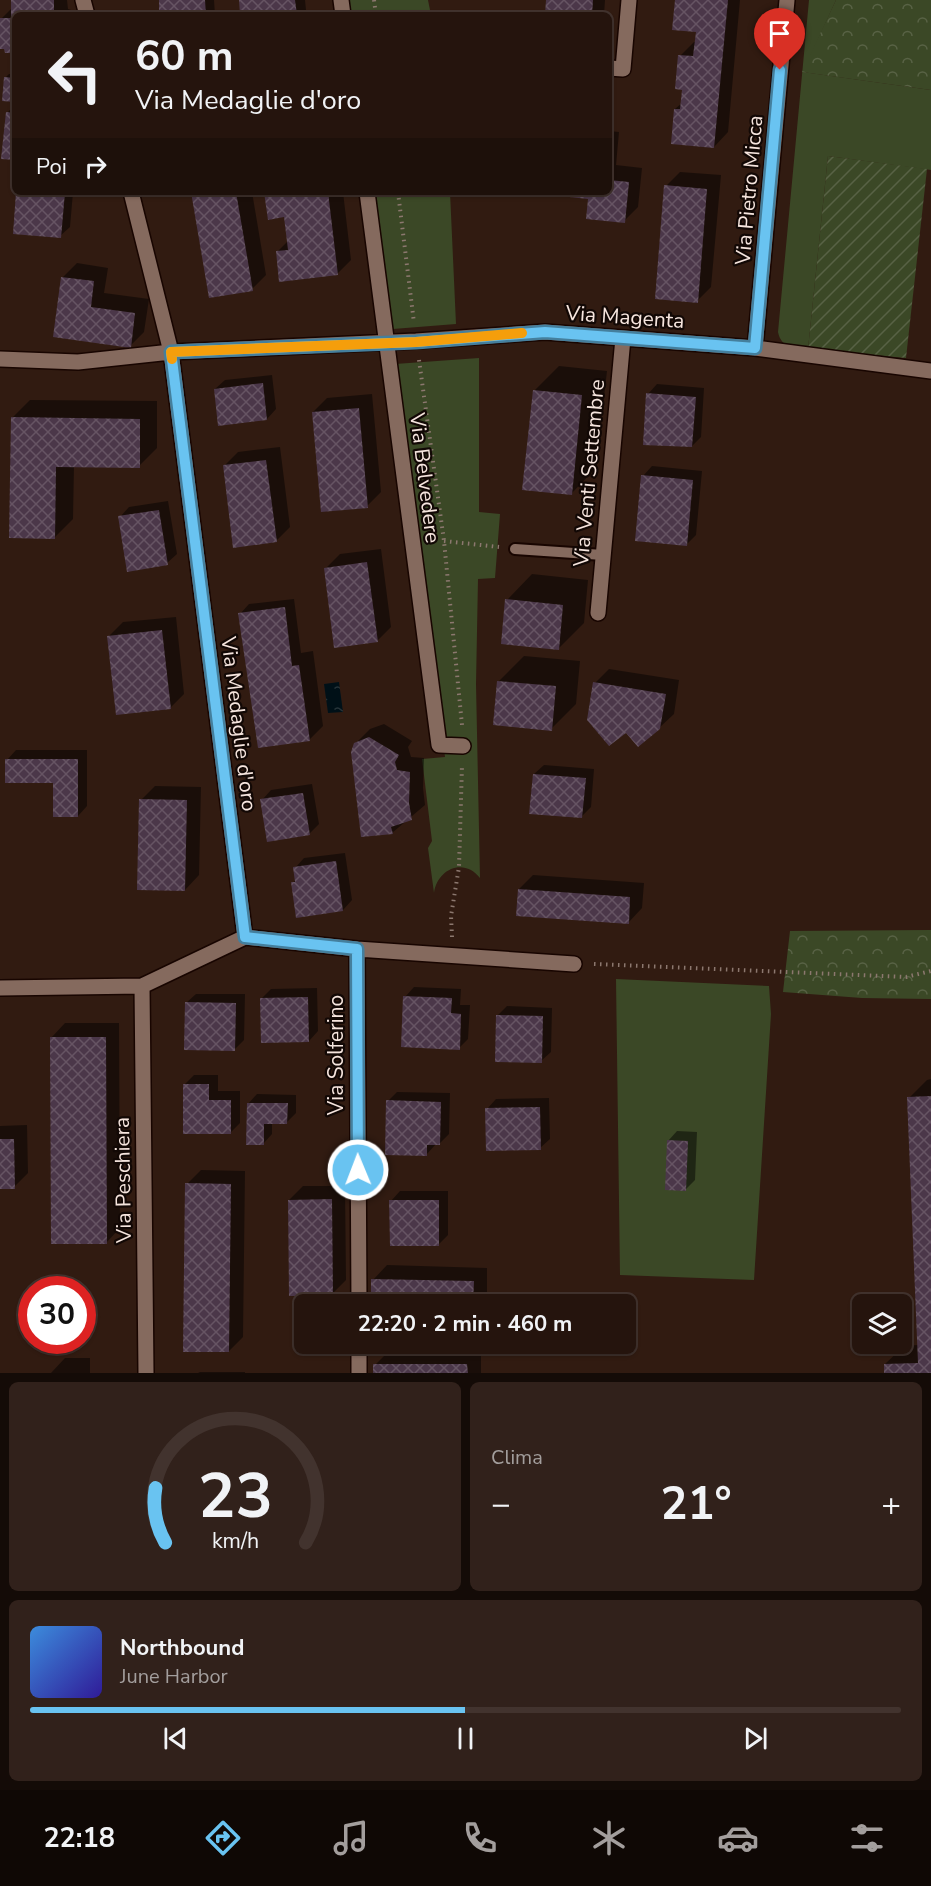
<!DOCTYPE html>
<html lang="it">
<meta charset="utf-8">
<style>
body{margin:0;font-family:"Nunito Sans",sans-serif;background:#31211b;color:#f1f3f6;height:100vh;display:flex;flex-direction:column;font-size:22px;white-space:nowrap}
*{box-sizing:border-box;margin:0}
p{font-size:20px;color:#a39e9d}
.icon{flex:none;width:33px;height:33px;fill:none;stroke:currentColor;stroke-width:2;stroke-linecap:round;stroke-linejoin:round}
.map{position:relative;height:1373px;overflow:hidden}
.details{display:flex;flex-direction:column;gap:9px;padding:9px;background:#140b07;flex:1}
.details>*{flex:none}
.guide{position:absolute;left:12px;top:12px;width:600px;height:183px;border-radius:9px;box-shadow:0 2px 4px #0004,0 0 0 2px #42332e;background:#25140d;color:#f1f3f6;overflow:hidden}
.buttons{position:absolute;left:852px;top:1294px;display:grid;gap:12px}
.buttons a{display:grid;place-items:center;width:60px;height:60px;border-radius:9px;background:#25140d;box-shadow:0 2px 4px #0004,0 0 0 2px #42332e;font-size:30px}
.speed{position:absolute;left:18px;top:1276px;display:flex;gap:12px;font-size:30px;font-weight:700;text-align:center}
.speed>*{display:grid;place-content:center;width:78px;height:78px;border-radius:50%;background:#25140d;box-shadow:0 2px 4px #0004,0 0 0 2px #42332e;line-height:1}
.speed .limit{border:9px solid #d22;background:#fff;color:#111}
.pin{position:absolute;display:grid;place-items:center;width:51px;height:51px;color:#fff;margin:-62px -26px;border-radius:50% 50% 50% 0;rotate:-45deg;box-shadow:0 0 6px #0007}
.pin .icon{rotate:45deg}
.me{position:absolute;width:66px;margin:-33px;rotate:359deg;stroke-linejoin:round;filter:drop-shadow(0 0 4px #0008)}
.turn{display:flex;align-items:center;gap:21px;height:126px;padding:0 24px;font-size:27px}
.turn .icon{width:78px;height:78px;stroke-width:2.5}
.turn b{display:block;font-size:42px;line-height:51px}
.then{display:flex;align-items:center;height:57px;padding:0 24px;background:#0003;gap:12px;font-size:22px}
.big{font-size:45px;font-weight:700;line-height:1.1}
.details .widget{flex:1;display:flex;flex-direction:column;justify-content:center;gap:9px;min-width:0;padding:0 21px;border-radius:9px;background:#31211b}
.details .dial{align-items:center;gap:0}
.dial svg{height:156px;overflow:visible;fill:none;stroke:#42332e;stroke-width:7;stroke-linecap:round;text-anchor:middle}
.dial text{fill:#f1f3f6;stroke:none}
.song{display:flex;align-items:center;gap:18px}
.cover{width:72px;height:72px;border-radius:9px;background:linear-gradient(135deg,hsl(210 70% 55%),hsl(250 70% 35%))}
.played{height:6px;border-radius:3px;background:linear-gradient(90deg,#69c3f1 50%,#42332e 50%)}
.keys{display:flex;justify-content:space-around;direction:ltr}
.heat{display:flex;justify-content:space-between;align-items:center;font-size:33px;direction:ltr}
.details .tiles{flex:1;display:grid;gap:9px;grid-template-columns:1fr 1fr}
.widget:last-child{grid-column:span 2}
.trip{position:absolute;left:294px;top:1294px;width:342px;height:60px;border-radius:9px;background:#25140d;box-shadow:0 2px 4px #0004,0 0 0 2px #42332e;font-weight:700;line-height:60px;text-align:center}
.tab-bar{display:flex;height:96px;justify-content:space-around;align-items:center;background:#0f0805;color:#a39e9d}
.tab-bar .icon{width:42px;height:42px}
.tab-bar .on{color:#69c3f1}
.tab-bar b{font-size:27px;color:#f1f3f6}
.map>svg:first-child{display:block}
</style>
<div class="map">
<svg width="931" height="1373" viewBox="0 0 931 1373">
<defs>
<pattern id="forest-crowns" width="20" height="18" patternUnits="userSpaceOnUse" patternTransform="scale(1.5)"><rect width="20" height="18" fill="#3b4826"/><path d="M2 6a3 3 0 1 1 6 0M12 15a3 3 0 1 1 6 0" fill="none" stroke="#586245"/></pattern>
<pattern id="garden-furrows" width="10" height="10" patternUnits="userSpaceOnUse" patternTransform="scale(1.5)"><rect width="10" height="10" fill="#3b4826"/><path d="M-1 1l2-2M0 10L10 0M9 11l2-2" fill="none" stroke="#586245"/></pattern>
<pattern id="water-ripples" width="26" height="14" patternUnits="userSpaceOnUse" patternTransform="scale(1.5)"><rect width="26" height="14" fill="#001017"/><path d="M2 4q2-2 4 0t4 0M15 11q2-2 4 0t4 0" fill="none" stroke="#263338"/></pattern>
<pattern id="building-cross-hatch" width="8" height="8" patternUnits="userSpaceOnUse" patternTransform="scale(1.5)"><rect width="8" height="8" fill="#4b3749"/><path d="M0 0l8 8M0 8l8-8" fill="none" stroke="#665463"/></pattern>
</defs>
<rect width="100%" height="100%" fill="#311b11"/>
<path fill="#3b4826" d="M347,0H428L431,15H349Z
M809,0H836L803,72L931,90V170L828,156L808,349C794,347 781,348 778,332Z
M372,192H450L456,324L393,329L389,320Z
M479,358V512L500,514L495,578L478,579L476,684L480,878C464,857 437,869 434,893L428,848L432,841L422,759L445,757L395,364Z
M616,979L769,986L771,1014L754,1280L620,1275Z"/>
<path fill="url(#forest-crowns)" d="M836,0H931V90L802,72Z
M931,930V999L862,998L783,992L790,931Z"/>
<path fill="url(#garden-furrows)" d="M828,156L927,169L906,358L808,349Z"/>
<path fill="url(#water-ripples)" d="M339,682L343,712L328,713L324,684Z"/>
<path fill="#0007" d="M12,0H67L68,9L71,10V15H15V52L1,19L13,7Z
M160,0H214L215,15H161Z
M240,0H305L306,10L301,15H242Z
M548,0H605L604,15H546Z
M676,0H740L728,132L714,147L675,109L683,102L684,88L680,56L694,42H696L697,31Z
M9,74H15V101L5,78Z
M15,105V159L7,113Z
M609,131L619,132L616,165L642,168L638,207L624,221L590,198L543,192H609Z
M680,172L721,175L711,287L697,301L666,186Z
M18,192H73L70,227L60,236Z
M192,192H252L266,275L252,289Z
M266,192H343L351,260L337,274L277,252L288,241L285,216Z
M77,263L108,268L104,293L149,299L144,332L130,346L55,335L63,277Z
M559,366L607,371L596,468L571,494L534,391Z
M272,375L276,409L267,419L215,389L225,380Z
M657,384L704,388L701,437L692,446L648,394Z
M372,394L381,492L367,506L313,412L327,398Z
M30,400L157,401V448L139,466L74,465L73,519L55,537L12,418Z
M280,447L290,527L276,541L224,466L238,452Z
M652,466L702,471L696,535L686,545L643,476Z
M168,501L177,554L167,563L120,517L129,507Z
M381,549L391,627L377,641L326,568L340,554Z
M532,574L588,580L584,623L559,648L507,600Z
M294,599L301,653L313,651L323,726L309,740L240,614L249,604Z
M176,617L184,694L170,708L109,636L123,622Z
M524,656L580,661L576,704L551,729L499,681Z
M609,669L679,680L674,714L659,728L627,731L595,683Z
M384,724L412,741L408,747L411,757L424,758L423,788L425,805L392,833L355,744L370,729Z
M16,750H87V806L78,816L55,781L7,760Z
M544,765L594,769L591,807L581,817L534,774Z
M312,784L319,824L309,834L262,800L271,790Z
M155,786L201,787L199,875L185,890L141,800Z
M345,853L352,900L343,910L293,883L296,879L295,868L304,858Z
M533,875L644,883L642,908L628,923L519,889Z
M414,987L461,989L460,1005H470L468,1039L459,1048L405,997Z
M317,988L318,1031L309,1041L261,999L271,989Z
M196,994H245L244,1040L235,1049L186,1003Z
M507,1006L552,1008L551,1052L541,1061L497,1016Z
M65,1023H119L120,1228L106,1243L51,1038Z
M194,1075H218V1091H240V1123L230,1133L185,1084Z
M931,1079V1373L885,1364L904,1346L918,1345L909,1098L927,1080Z
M397,1092L450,1093L449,1134L439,1144H436L426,1155L388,1101Z
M257,1094L296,1095V1113L287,1122H272V1134L263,1144L248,1104Z
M549,1098L550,1139L540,1148L487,1109L496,1099Z
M27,1125L28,1173L14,1187H0V1126Z
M677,1131L697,1132L695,1180L686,1189L668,1141Z
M201,1170L245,1171L243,1337L229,1351L187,1184Z
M303,1186H345L346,1280L332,1294L289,1200Z
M400,1191H448V1235L439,1244L391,1201Z
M387,1265L487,1268V1305H372L373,1280Z
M389,1351H481V1373H375V1365Z
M65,1358H90V1373H51Z
M200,1372H245V1373H198Z"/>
<path fill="url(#building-cross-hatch)" d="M11,0H54V15H15V53H5L4,49H0V18H11Z
M159,0H205L206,15H159Z
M239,0H295L297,15H240Z
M546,0H593L592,15H545Z
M675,0H728L714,148L671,144L674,109H680L682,90L675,89L678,55L693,56L696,32L672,30Z
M4,77L15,78V102L2,101Z
M6,112L15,113V160L1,159Z
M609,180L629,182L625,223L586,219L588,199L542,194V192H609Z
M664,185L707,189L698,303L655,299Z
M16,192H65L61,238L13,234Z
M191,192H236L253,291L209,298Z
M264,192H328L338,275L279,282L276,251L288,250L284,217L268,220Z
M61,277L94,281L91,307L135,313L131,348L53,337Z
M263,383L267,420L218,426L214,389Z
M533,390L582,395L572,495L522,490Z
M646,393L696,397L692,447L643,445Z
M359,408L368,508L321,512L312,412Z
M11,417L140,419V468L56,467L55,539L9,538Z
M266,460L277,542L233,548L223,465Z
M641,475L693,480L687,546L635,541Z
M159,510L168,565L127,572L118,516Z
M367,562L378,642L334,648L324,568Z
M505,599L563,605L559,650L501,644Z
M285,607L292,666L299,665L310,741L258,748L238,613Z
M162,630L171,709L116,715L107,636Z
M497,681L556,686L552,731L493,725Z
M593,682L666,694L660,729L638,747L626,733L609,746L587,720Z
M369,737L399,755L395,762L397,770L410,772L409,803L412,820L391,827L393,834L361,837L351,752L354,743Z
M5,759H78V817H53V783H5Z
M533,774L586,778L582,818L529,814Z
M303,793L310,835L267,842L260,799Z
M139,799L187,800L185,891L137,890Z
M336,861L343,911L296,918L291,882H295L293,867Z
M518,889L630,897L629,924L516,916Z
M403,996L452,998L451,1013L461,1014L460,1050L401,1047Z
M308,997L309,1042L261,1043L260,998Z
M185,1002L236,1003L235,1051L184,1050Z
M496,1015L543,1016L542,1063L495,1062Z
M50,1037H106L107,1244H51Z
M183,1084H209V1100H231V1134H183Z
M931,1096V1373H884V1364L918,1363L907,1097Z
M386,1100L441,1102L440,1145H427V1156L385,1155Z
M247,1103H288L287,1124H264V1145H246Z
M540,1107L541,1150L486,1151L485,1108Z
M0,1139H14L15,1189H0Z
M667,1140L688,1141L686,1191L665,1190Z
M185,1183L231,1184L229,1352H183Z
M332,1199L333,1296H289L288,1200Z
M389,1200H439V1246H390Z
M371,1279L474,1281L473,1305H371Z
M373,1364H467L468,1373H373Z"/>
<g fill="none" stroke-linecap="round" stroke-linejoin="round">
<g stroke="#180500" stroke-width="14">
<path id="lane" d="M515,549L603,555"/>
</g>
<g stroke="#180500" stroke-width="18">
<path id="street" d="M83,0L87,15
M341,0L343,15
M609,68L623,69L629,0
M131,192L171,352L245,937L357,949L574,964
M367,192L439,745L463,746
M755,348L787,0
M0,359L78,362L171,352L416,341L545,332L755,348L931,371
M598,613L623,338
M357,949L359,1305
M142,986L146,1373
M0,988L142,986L245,937
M359,1344V1373"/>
</g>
<path stroke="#8c786f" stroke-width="4" stroke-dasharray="1.5 4.5" stroke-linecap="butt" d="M374,0L376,15
M398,192L414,323
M419,360L444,541L462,725
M444,541L499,547
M452,937L451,916L459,867L462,765
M594,964L906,977L931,971"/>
<use href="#lane" stroke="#856a5e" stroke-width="10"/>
<use href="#street" stroke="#856a5e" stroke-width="15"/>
</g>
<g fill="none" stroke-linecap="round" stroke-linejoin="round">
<g stroke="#447f9d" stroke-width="15">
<path id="route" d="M358,1170L357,949L245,937L171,352L416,342L545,332L755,348L780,70"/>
</g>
<use href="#route" stroke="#69c3f1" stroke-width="10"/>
<path stroke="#f59e0b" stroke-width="10" d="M172,359L171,352L416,342L522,333"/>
</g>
<g text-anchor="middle" stroke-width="4.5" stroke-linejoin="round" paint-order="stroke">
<g font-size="21" fill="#f6e5de" stroke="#120805">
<text transform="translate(749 190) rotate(-85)" y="7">Via Pietro Micca</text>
<text transform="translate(625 317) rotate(4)" y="7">Via Magenta</text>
<text transform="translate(589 473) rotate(-85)" y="7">Via Venti Settembre</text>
<text transform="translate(425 478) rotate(83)" y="7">Via Belvedere</text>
<text transform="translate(239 724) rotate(83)" y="7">Via Medaglie d'oro</text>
<text transform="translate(336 1055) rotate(-90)" y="7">Via Solferino</text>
<text transform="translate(123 1180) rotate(-91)" y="7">Via Peschiera</text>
</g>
</g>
</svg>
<div class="buttons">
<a><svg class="icon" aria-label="layers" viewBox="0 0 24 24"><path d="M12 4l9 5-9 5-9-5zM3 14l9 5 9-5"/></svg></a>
</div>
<div class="speed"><div class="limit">30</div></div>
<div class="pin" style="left:780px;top:70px;background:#d93025"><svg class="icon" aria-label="arrive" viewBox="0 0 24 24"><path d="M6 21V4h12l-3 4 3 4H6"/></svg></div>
<svg class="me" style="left:358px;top:1170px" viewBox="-20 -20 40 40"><circle r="17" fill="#69c3f1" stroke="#fff" stroke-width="3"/><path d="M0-11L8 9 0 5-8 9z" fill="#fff"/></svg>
<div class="trip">22:20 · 2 min · 460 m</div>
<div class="guide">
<div class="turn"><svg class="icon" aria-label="left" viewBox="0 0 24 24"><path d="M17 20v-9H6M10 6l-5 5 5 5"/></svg><div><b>60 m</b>Via Medaglie d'oro</div></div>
<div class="then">Poi<svg class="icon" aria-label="right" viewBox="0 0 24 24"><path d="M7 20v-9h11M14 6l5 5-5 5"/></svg></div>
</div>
</div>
<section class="details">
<div class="tiles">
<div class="widget dial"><svg viewBox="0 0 100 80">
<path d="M14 69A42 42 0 1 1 86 69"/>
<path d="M14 69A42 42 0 0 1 9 41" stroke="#69c3f1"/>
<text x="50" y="56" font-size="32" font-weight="700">23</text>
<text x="50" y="72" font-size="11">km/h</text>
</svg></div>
<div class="widget"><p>Clima</p>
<div class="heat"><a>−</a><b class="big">21°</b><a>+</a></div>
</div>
<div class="widget">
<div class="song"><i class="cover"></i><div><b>Northbound</b><p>June Harbor</p></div></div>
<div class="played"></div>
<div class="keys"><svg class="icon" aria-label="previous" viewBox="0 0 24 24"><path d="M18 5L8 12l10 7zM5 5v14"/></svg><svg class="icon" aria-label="pause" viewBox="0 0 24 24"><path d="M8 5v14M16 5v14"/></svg><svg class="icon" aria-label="next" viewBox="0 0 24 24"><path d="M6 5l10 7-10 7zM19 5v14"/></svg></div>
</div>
</div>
</section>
<nav class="tab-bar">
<b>22:18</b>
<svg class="icon on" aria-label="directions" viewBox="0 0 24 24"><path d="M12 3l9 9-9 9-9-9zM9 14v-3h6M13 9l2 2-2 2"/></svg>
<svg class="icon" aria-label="music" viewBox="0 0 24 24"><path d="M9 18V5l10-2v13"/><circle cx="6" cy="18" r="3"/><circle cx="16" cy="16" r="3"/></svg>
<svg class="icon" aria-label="phone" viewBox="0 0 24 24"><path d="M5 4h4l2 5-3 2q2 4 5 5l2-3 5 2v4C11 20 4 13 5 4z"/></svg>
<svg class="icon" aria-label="climate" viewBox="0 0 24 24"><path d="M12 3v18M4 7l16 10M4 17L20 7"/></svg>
<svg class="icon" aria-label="car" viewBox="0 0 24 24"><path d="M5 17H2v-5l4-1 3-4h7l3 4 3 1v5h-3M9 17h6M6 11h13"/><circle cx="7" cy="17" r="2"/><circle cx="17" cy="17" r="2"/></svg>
<svg class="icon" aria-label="filters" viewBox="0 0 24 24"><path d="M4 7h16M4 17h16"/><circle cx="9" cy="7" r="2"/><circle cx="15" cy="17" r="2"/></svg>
</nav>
